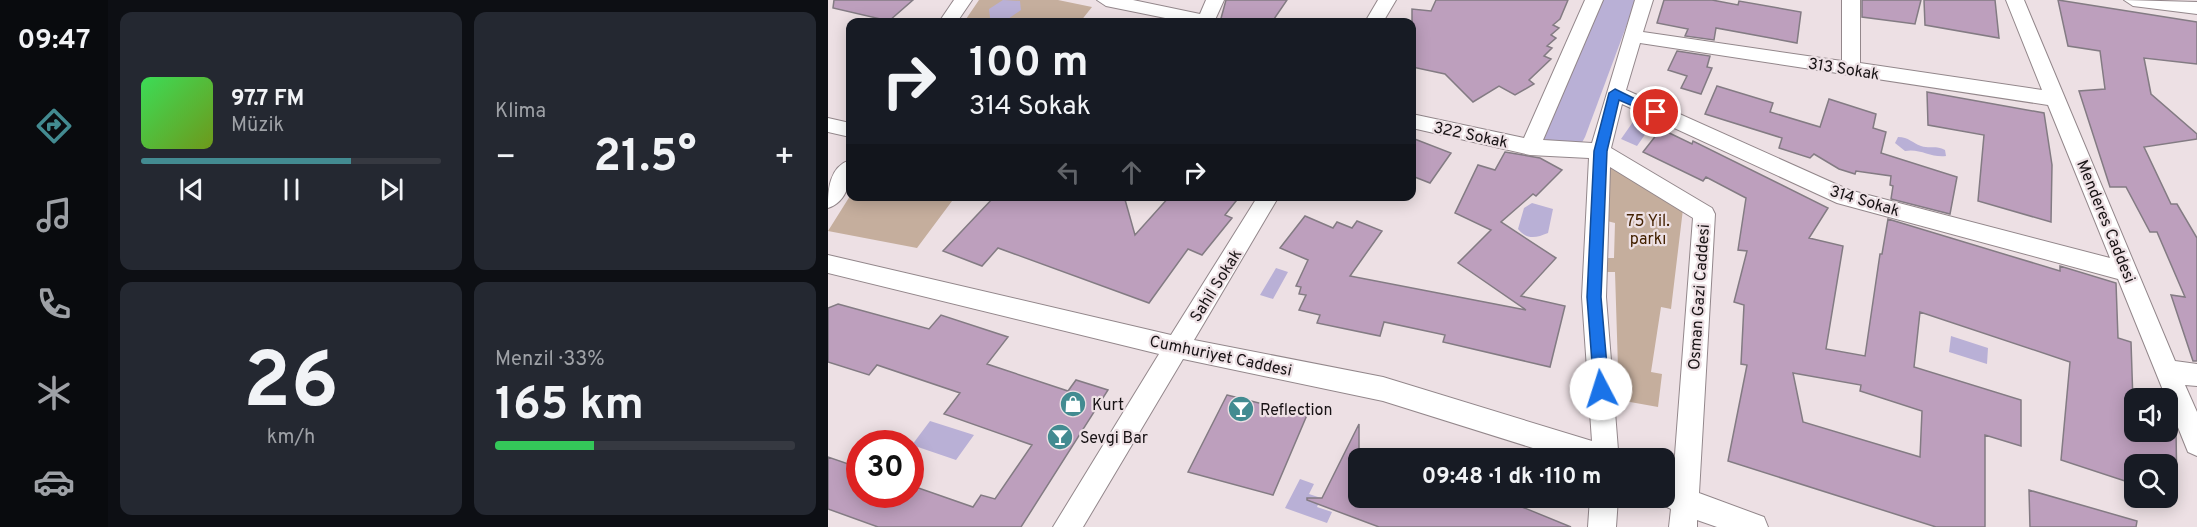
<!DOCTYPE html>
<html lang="tr">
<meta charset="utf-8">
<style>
body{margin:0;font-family:Overpass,sans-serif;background:#242831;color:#f1f3f6;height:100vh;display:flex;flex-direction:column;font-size:22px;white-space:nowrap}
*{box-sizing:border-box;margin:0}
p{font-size:20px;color:#9ea1a6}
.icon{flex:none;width:33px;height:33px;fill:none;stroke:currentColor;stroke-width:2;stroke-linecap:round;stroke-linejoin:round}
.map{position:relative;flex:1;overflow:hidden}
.side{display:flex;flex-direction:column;gap:12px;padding:12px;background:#0d0f14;width:720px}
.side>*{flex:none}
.top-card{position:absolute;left:18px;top:18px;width:570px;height:183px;border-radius:12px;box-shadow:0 3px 15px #0003;background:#171b24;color:#f1f3f6;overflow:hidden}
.buttons{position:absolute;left:1296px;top:388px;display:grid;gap:12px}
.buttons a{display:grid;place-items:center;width:54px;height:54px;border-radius:12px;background:#171b24;box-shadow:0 3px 15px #0003;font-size:30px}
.speed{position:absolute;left:18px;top:430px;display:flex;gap:12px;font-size:30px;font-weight:700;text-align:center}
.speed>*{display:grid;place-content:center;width:78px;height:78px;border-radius:50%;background:#171b24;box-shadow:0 3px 15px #0003;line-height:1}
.speed .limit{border:9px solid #d22;background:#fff;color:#111}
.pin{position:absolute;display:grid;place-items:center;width:51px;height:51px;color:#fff;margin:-26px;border:3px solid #fff;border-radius:50%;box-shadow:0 2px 6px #0007}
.me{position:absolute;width:66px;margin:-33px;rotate:355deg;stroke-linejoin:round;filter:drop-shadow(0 0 4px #0008)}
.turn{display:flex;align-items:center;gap:21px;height:126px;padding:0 24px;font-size:27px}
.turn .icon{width:78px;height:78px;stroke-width:2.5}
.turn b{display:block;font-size:42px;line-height:51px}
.lanes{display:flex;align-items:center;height:57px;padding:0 24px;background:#0003;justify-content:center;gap:30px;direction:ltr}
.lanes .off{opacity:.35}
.big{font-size:45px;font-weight:700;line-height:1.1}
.side .widget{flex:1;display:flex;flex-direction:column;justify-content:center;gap:9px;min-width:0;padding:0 21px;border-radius:12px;background:#242831}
.side .dial{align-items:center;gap:0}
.dial b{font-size:78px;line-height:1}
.song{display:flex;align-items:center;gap:18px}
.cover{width:72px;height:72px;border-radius:9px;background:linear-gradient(135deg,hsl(130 70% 55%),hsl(80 70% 35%))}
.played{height:6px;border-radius:3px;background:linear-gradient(90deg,#438b91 70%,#363941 70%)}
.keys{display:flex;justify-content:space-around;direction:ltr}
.heat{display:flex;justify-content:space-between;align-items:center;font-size:33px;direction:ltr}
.charge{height:9px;border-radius:4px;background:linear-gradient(90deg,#34c759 33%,#363941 0)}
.side .tiles{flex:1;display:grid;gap:12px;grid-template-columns:repeat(2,1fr)}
.trip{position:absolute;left:520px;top:448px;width:327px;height:60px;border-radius:12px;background:#171b24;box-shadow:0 3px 15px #0003;font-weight:700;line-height:60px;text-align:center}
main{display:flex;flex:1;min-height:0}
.tabs{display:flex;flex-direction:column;width:108px;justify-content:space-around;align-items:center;background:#090b0e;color:#9ea1a6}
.tabs .icon{width:42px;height:42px}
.tabs .current{color:#438b91}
.tabs b{font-size:27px;color:#f1f3f6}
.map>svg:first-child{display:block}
</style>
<main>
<nav class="tabs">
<b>09:47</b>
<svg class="icon current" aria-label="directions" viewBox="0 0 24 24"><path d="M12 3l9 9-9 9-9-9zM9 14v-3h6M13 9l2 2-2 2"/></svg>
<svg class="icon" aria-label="music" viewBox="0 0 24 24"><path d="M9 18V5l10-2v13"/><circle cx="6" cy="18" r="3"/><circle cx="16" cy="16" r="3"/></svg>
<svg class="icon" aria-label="phone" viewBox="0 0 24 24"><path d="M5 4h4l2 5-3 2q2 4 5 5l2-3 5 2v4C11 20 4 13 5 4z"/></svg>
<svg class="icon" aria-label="climate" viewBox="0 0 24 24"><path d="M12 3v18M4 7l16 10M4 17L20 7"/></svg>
<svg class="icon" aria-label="car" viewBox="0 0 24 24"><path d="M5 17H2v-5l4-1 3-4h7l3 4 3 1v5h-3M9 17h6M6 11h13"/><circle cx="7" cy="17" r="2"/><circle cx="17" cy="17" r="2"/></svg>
</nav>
<section class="side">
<div class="tiles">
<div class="widget">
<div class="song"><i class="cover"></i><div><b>97.7 FM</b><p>Müzik</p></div></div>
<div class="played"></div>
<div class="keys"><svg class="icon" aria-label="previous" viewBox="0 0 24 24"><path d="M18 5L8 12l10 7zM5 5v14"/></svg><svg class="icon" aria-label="pause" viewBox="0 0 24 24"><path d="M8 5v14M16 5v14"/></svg><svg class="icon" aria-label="next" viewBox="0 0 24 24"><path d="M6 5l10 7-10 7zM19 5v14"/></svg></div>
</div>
<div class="widget"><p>Klima</p>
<div class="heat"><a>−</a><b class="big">21.5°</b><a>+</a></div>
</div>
<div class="widget dial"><b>26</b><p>km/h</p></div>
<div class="widget"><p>Menzil · 33%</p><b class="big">165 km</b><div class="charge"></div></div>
</div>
</section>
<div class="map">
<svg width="1369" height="527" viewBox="0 0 1369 527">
<rect width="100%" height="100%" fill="#ede0e4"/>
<path fill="#c5ae9d" d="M151,0H230L264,7L252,22H136Z
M781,165L855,209L843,309L833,307L823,372L834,374L830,407L791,400L787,272H777V258H786L787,223L779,221Z
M22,196L127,197L89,248L0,231Z"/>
<path fill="#b9b0d6" d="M175,0L192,1L193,10L180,19L162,18L161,9Z
M807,119L823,126L809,146L793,139Z
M1070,137C1081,137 1084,143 1093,146C1102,149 1108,145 1117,150L1118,156C1103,158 1092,148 1077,151L1067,143Z
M704,203L725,209L720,233C708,238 699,240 690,229L696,208Z
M448,268L460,272L445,299L432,295Z
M1123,336L1160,348L1159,364L1121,352Z
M102,421L146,435L128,460L84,445Z
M472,479L486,484L481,494L493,498L489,507L504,512L499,523L457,508Z"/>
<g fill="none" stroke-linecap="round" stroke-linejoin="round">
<path fill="#b9b0d6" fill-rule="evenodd" d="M772,0H808L757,137L751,148L736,152L721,148L715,137Z"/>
</g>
<path fill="#bd9fbd" stroke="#837b83" stroke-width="1.5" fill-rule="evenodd" d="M6,0H85L61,21L5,8Z
M398,0H459L444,22H392Z
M608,0H740L732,19L725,25L731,28L723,35L728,38L719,46L724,48L716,56L723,59L701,80L706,84L687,95L671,86L645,102L617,74L584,67V9L603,11Z
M836,0H884L910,5L911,1L973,12L969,43L888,28L886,40L857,36L860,29L829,23Z
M1034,0H1093L1087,24L1034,17Z
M1096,0H1167L1171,38L1097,25Z
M1230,0L1369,22V64L1316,58L1323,94L1369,134V139L1316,147L1343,204H1349L1369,238V361H1365L1343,295L1357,297L1329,232H1322L1298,187H1282L1251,91L1277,89L1272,51L1240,46Z
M849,51L882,56L879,67L884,68L873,94L853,88L859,76L840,70Z
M889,86L945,103L942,112L992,127L1001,99L1048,114L1045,128L1058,132L1053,153L1129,177L1122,214L1063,199L1065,186L1062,185L1063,176L1028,171L1027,174L1011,169L986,154L982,158L951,148L954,138L877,114Z
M1099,92L1216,113L1224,165L1223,222L1150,201L1156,135L1100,125Z
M833,129L864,144L865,141L1000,208L981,238L1015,246L998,349L1037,356L1052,254H1054L1060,219L1232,271V266L1288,283L1290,338L1303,342L1306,432H1340V426L1348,430L1349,497L1340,494V465H1306V484L1233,460L1242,362L1092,312L1086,367L1193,400V446L1157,435V527H1108L900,461L919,365L913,364L916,305L906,302L919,251L910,250L918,198L878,177L875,181L815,152ZM965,373L1033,385L1032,391L1094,411L1092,457L975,422Z
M584,138L623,153L602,183L584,176Z
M677,152L712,158L734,170L708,196L705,194L673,222L728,258L693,296L737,306L722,367L615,342L617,335L556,322L552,336L489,323L492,315L471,310L478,295L471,294L473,287L468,286L480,260L452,248L477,216L505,228L509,222L524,228L529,221L554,231L522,276L698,310L630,263L663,230L627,213L650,165L667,170Z
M167,196H296L307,235L342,196H412L397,215L404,218L374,255L360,249L321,303L170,248L154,266L115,251Z
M10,304L101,329L113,315L180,337L159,364L240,391L248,380L280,390L193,527H50L0,509V457L32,468V495H82V485L145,507L153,495L167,499L204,445L116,414L132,393L49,365L41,375L0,362V308Z
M399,395L479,415L445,495L360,472Z
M531,424V498H672L743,527H551L479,500V498H494Z
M1201,490L1309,521L1308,527H1202Z"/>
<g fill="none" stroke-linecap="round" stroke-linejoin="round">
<g stroke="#93878b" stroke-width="2">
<path id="street" d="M126,0H144L129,22H111Z
M269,0H305L372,14L378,0H396L386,22H357L278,6Z
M550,0H568L555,22H537Z
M757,0H775L715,140L764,143L807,0H825L815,32L1014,61V0H1032V63L1214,90L1178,0H1196L1347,361L1369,364V386L1357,385L1369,412V456L1360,452L1290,279L1009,203L794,104L783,148L884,208L887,214L871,493L936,517L940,527H889L869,520V527H841L843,509L827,501L826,498H837V478L845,481L865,218L782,167L778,297L790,450L794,459H740L555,401L355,359L255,527H225L331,354L0,273V255L343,335L430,196H451L366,340L555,377L764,441L754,297L761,158L702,155L584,128V114L696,138ZM812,43L1220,105L1282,258L1021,190L798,90Z
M1296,0L1369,2V14L1305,6Z
M0,118L22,123V137L0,132Z
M22,160C24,178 20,202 0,208C0,190 1,167 22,160Z
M762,498H790L788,527H760Z"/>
</g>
<use href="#street" fill="#fff" fill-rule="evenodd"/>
</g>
<path fill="#1a73e8" stroke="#114b97" stroke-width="1.5" d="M787,89L834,112L828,116L791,100L779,151L773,297L781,389L778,394L773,396L768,394L766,389L759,297L766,151L781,93Z"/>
<defs>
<g id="shop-disc" transform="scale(1.35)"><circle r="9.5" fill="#438b91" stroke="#ede0e4"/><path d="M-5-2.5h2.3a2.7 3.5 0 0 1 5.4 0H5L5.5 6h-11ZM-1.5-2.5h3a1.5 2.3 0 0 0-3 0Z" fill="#fff"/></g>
<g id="bar-disc" transform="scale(1.35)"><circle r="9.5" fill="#438b91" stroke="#ede0e4"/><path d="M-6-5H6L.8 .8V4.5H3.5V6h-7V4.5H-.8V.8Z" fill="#fff"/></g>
</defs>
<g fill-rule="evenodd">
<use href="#shop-disc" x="245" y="404"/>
<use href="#bar-disc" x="413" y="409"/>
<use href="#bar-disc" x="232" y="437"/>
</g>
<g text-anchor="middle" stroke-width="4.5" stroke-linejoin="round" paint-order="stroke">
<g font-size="16" fill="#181315" stroke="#ede0e4">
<text transform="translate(1016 68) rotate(9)" y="6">313 Sokak</text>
<text transform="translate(643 134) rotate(12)" y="6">322 Sokak</text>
<text transform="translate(1037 200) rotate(17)" y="6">314 Sokak</text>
<text transform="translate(1279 221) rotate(68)" y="6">Menderes Caddesi</text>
<text transform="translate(387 285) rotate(-58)" y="6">Sahil Sokak</text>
<text transform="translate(870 297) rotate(-86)" y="6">Osman Gazi Caddesi</text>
<text transform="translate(393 355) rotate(12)" y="6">Cumhuriyet Caddesi</text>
</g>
<g font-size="16" fill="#432101" stroke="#ede0e4">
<text x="820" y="226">75 Yil.<tspan x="820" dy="18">parkı</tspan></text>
</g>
<g font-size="16" fill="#181315" stroke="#ede0e4" text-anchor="start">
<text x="264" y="410">Kurt</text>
<text x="432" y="415">Reflection</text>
<text x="252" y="443">Sevgi Bar</text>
</g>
</g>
</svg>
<div class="buttons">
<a><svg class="icon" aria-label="sound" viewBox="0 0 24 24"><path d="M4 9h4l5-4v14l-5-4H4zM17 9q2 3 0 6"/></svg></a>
<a><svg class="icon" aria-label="search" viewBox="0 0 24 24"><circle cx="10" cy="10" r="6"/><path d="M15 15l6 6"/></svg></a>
</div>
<div class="speed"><div class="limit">30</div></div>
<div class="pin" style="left:828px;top:112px;background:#d93025"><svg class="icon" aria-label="arrive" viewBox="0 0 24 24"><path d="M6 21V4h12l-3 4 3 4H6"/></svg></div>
<svg class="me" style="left:773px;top:389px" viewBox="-20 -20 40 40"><circle r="19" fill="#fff"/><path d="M0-13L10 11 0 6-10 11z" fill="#1a73e8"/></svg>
<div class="trip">09:48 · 1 dk · 110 m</div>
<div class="top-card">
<div class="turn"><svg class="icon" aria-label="right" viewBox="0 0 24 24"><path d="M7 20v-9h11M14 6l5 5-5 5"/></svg><div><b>100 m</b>314 Sokak</div></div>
<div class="lanes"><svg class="icon off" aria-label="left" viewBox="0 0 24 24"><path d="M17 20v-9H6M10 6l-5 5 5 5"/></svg><svg class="icon off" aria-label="ahead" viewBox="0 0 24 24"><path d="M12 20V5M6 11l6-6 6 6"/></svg><svg class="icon" aria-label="right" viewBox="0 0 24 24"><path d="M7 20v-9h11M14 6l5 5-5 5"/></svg></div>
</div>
</div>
</main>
